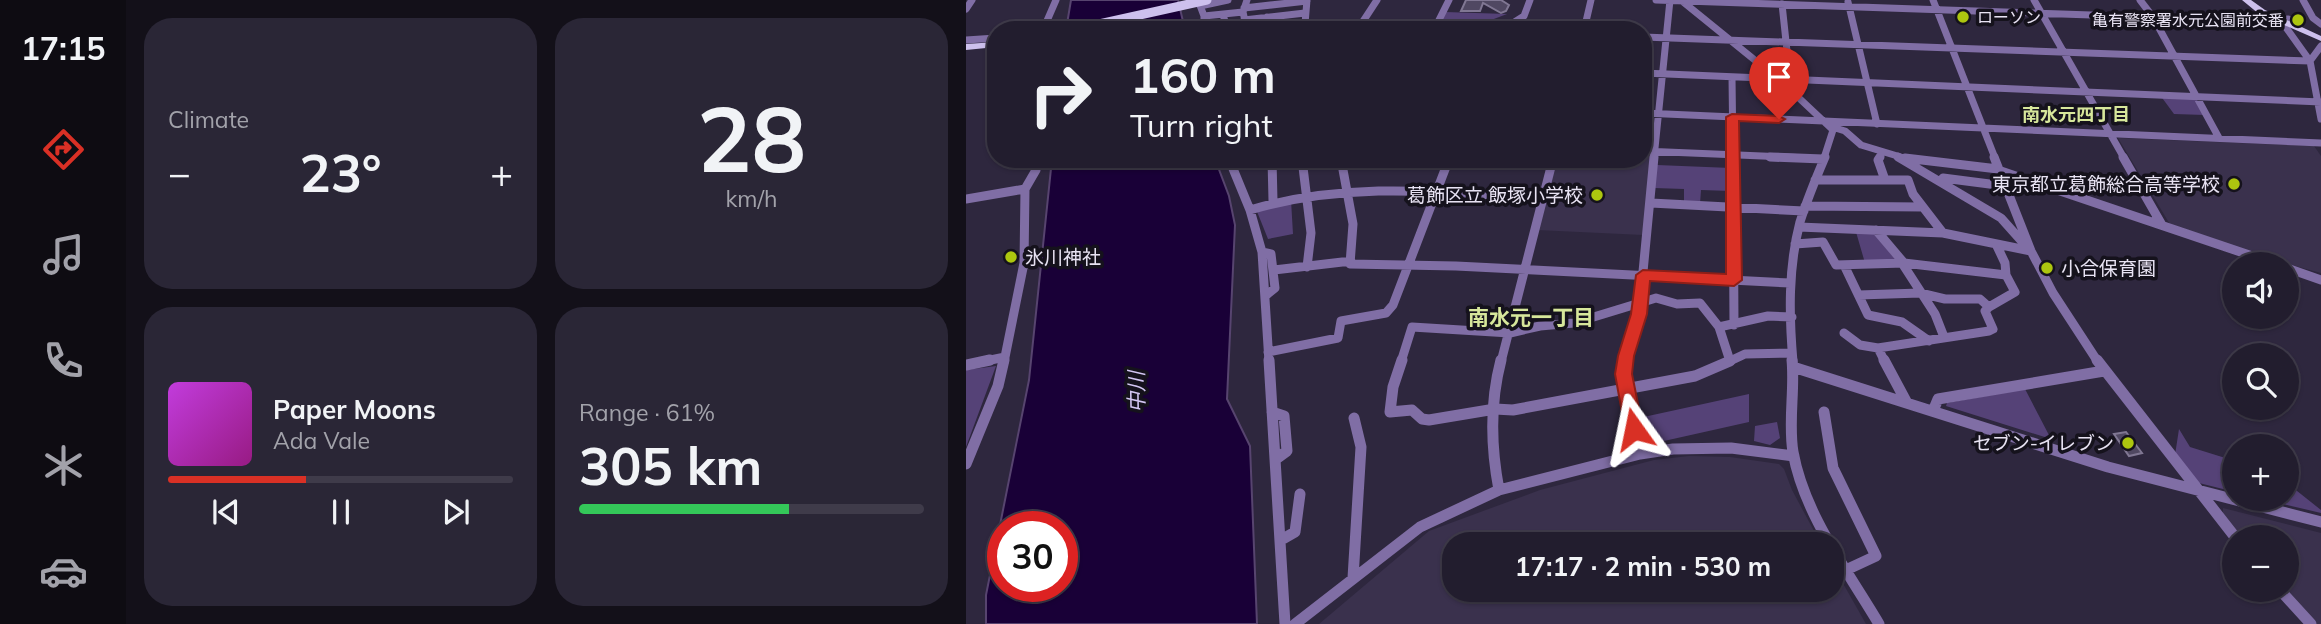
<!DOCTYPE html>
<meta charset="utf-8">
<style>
body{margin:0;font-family:Mulish,"Noto Sans JP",sans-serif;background:#2a2636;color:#f1f3f6;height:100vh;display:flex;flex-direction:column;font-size:26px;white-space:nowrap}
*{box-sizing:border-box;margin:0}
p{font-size:23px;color:#a2a2aa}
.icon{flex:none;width:38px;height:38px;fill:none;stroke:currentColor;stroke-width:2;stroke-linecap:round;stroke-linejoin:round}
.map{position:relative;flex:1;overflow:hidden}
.details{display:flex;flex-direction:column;gap:18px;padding:18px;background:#131019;width:840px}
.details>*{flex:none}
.guide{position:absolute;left:21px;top:21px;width:665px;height:147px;border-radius:28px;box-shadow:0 2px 5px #0004,0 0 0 2px #3f3b4a;background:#221d2e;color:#f1f3f6;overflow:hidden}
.buttons{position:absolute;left:1256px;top:252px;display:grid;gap:14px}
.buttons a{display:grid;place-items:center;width:77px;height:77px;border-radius:50%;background:#221d2e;box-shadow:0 2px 5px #0004,0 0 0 2px #3f3b4a;font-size:35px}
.speed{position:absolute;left:21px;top:511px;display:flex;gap:14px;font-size:35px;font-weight:700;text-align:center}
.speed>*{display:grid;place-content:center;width:91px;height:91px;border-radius:50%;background:#221d2e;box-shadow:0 2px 5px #0004,0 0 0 2px #3f3b4a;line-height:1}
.speed .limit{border:10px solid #d22;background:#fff;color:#111}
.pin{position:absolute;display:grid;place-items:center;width:60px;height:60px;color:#fff;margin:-72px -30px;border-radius:50% 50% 50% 0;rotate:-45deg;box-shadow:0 0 7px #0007}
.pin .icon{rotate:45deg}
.me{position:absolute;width:77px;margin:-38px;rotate:348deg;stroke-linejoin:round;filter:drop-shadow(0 0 5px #0008)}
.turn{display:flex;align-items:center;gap:24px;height:147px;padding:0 28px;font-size:32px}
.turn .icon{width:91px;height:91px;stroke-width:2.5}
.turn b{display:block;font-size:49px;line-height:60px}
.big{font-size:52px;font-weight:700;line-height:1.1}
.details .widget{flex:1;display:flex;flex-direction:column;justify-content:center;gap:10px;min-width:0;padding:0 24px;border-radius:28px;background:#2a2636}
.details .dial{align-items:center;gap:0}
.dial b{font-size:91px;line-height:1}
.song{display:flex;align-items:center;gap:21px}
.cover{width:84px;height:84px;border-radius:10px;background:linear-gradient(135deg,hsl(290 70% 55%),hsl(310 70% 35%))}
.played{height:7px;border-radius:4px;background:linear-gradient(90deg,#d93025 40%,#3f3b4a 40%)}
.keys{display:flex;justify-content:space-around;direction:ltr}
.heat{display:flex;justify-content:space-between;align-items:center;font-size:38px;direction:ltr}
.charge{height:10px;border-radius:5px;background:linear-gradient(90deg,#34c759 61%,#3f3b4a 0)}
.details .tiles{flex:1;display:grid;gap:18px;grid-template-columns:repeat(2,1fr)}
.trip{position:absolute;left:476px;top:532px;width:402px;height:70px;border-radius:28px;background:#221d2e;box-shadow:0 2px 5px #0004,0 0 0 2px #3f3b4a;font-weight:700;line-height:70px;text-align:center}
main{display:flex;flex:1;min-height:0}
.menu{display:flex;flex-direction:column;width:126px;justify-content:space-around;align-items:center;background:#0e0c12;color:#a2a2aa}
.menu .icon{width:49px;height:49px}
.menu .selected{color:#d93025}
.menu b{font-size:32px;color:#f1f3f6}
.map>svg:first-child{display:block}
</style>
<main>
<nav class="menu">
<b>17:15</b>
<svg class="icon selected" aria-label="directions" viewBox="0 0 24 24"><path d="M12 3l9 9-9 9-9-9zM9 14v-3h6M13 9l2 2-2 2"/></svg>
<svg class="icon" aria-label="music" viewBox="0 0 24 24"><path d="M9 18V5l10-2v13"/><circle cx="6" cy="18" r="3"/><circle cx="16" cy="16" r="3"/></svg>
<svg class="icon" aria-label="phone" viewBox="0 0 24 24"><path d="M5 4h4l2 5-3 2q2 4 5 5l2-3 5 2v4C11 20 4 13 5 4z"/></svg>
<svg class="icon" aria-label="climate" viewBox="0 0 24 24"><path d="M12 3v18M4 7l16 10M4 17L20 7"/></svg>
<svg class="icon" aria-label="car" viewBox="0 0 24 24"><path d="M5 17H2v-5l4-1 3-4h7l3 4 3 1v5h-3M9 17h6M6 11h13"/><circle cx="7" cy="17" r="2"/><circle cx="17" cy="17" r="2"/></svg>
</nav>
<section class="details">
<div class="tiles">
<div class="widget"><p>Climate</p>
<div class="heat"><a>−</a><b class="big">23°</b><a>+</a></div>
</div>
<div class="widget dial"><b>28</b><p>km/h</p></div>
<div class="widget">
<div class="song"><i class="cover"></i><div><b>Paper Moons</b><p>Ada Vale</p></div></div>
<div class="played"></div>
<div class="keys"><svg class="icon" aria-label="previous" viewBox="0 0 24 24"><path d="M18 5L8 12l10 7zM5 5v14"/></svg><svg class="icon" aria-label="pause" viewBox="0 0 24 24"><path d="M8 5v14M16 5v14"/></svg><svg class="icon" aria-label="next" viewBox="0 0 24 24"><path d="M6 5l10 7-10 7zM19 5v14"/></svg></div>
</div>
<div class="widget"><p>Range · 61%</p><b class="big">305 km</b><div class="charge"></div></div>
</div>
</section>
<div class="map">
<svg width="1355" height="624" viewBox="0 0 1355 624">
<rect width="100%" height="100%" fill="#2e273e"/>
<path fill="#3a314d" d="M1152,138L1348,146L1355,156V273L1314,262L1205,226Z
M677,152L686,153L677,235L571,230L590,159H677Z
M723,456L764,457L813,464L818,469L826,490L855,544H488V590H866V564L900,624H353L463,531L574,490L688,460Z
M1257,508L1355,533V624H1350L1321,590V537H1275L1257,513Z"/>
<path fill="#554277" d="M479,12L541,14L520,22L522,30L470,28Z
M1194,95L1229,96L1239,115L1208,114Z
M691,165L765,168V191L735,190L734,204L718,203V189L688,188Z
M325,200L327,234L302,239L290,209Z
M890,232H907L932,262L899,263Z
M30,366L0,447V370Z
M1059,389L1085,439L980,406L981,403Z
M783,394V422L689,443L681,441L673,418Z
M811,422L814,438L804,445L788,441L789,426Z
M1213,429L1224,447L1269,461V492L1229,482L1209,455Z
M1321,483L1355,510V513L1296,499H1321Z"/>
<path fill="#190037" stroke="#57446f" stroke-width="2" fill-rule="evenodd" d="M105,0H212L219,30H100Z
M86,159H249L263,196L269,225L261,399L284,446L291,624H20V595L63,380ZM37,527H96V586H37Z"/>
<path fill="#504862" stroke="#807793" stroke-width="2" d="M500,0H535L543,5L540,11L535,13L517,3L514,11H495Z
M1160,432L1176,453L1163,456L1148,434Z"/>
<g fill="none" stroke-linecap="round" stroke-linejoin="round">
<path stroke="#806ea5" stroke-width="7" d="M232,0L238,16V30
M281,0L277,12L281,30
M341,0L339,24L497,30
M690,0L1303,21L1322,19
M967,0L1029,158
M1068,0L1158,158
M1174,0L1187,17L1253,138
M1337,0L1347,18L1355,24
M716,1L817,83L867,130L858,158
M882,2L911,124
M816,4L824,79
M234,6L262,0
M278,8L341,1
M0,9L6,0
M257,15L262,30
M238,16L277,12
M301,17V27L339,24
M278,20L339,13
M1316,22L1344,61L1355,119
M392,29L411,0
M77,30L90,0
M468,30L483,0
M536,30L558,16L564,0
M618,30L625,0
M677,37L1344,61
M0,40L30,38
M1344,61L1355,46
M677,73L1355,102
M766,77L767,158
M677,113L1355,143
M866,127L879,131L895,145L938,158
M677,151L843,158
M688,158L704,0
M913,158L916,153
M939,158H942"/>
<path stroke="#806ea5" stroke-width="9" d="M767,157L768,325
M804,157L857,159
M914,157L912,160L919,180
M932,157L1035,218L1060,246
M1028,157L1065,251L1087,293L1132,362
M1157,157L1196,225
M939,158L1032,169
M263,159L284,210L296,252L303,362
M306,159L307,201
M336,159L345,233L341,267
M375,159L387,224L384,264L490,266L824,283
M1032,170L1310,264
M977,178L1039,186
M849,180H942L947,194L977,233
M0,199L59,189
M685,203L838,211
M839,206L957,207
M284,210C383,181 476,192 577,198
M833,227L977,233L1065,251
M910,230L938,263
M829,244L857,242L870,265L938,263L1040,275L1039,263L1030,244
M296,252L305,254L309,288L299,296
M936,263L969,314L978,337
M878,265L902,315L936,322L963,341
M1321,268L1355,280
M308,270L385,261
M893,295L954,293L979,299H1014L1023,307L1049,292L1040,275
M753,327L802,316L826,317
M878,333L894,345L912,348L1023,331L1027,329L1019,311L1023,307
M912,348L919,362
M302,352L372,338L375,321L420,313L427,305L483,159
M764,361L779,354L825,353
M15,362L39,357
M38,362L58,263L59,189L70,170L71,159
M435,362L446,327L544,333L574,326L608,323L690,298L711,304L734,303L753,327L764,361
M535,362L587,159
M659,362L674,303L688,157
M761,362L764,361
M827,362C823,315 822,268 834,222C841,200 850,178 859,157"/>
<path stroke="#806ea5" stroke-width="11" d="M303,360L319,624
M436,360L427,387L424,412L446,410L456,419L463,420L529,409L547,410L729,376L764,361
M660,360C656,392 666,424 674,454
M826,360C829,390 822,422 827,452C838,514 881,570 913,624
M918,360L941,403
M1131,360L1269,537
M0,365L24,360
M827,367L1142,467L1355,522
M967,411L972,399L1138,371
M306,412L318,416L321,451L310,459
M858,412L867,468L910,556L882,569
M0,464L32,386L38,360
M533,490C525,448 524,402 535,360
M315,540L329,532L334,494
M387,578L395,447L388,418
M1314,590L1345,624
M329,624L454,527L533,490L674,454L707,449L765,448L828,456"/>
<path fill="#cdc0ed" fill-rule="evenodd" d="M1276,0H1285L1299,10L1355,36V41L1293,14Z
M30,42V47L0,50V44Z"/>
<path stroke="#cdc0ed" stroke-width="9" d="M106,30L241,0"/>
</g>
<path fill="#d93025" stroke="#8d1f18" stroke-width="2" d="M766,114L813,116L819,119L813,123L773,121L776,280L768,286L684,281L681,314L668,356L666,374L677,429L674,435L668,437L661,435L659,429L649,374L652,356L665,314L670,275L677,270L760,274V117Z"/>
<g fill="#adc60f" stroke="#15121c" stroke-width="2.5">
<circle cx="997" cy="17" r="7"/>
<circle cx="1332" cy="20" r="7"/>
<circle cx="1268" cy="184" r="7"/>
<circle cx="631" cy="195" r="7"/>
<circle cx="45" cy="257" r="7"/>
<circle cx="1081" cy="268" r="7"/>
<circle cx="1162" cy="443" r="7"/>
</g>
<g text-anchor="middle" stroke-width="7" stroke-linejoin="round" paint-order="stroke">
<g font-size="16" fill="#e8e3f3" stroke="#15121c" text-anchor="start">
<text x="1011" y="23">ローソン</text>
<text x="1318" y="26" text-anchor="end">亀有警察署水元公園前交番</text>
</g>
<g font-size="18" font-weight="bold" fill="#d7e79b" stroke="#15121c">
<text x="1110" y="121">南水元四丁目</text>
</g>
<g font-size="19" fill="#e8e3f3" stroke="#15121c" text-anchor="end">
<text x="1254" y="191">東京都立葛飾総合高等学校</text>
<text x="617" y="202">葛飾区立 飯塚小学校</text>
<text x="59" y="264" text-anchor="start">氷川神社</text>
<text x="1095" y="275" text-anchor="start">小合保育園</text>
<text x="1148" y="450">セブン-イレブン</text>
</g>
<g font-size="21" font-weight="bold" fill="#d7e79b" stroke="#15121c">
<text x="565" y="325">南水元一丁目</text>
</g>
<g font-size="21" font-style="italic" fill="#d3c6f3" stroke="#15121c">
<text transform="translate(171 392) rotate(-91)" y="7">中川</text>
</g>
</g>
</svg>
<div class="buttons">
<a><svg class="icon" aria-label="sound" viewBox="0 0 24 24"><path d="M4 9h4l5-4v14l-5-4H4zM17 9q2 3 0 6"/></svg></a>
<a><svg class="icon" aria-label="search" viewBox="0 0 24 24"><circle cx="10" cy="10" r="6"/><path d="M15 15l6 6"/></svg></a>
<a>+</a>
<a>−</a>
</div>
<div class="speed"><div class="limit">30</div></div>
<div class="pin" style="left:813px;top:119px;background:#d93025"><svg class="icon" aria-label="arrive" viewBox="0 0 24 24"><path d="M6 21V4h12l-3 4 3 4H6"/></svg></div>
<svg class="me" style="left:668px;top:429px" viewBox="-20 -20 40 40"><path d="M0-17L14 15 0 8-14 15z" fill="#d93025" stroke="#fff" stroke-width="4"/></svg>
<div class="trip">17:17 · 2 min · 530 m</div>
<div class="guide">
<div class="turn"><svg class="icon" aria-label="right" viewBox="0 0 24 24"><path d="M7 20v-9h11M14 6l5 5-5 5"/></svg><div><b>160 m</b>Turn right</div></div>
</div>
</div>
</main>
